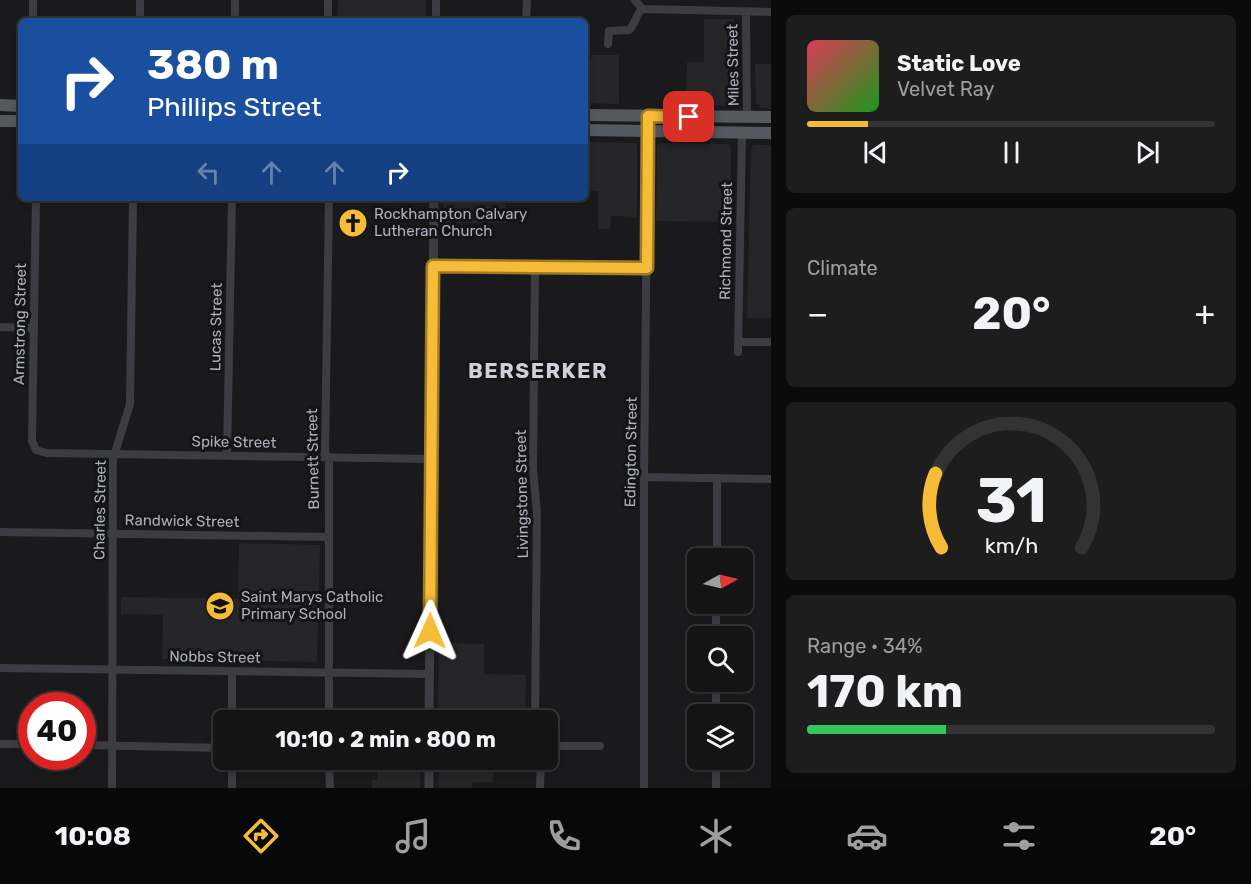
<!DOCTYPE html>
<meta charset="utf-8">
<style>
body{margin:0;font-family:Rubik,sans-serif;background:#1d1d1e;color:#f1f3f6;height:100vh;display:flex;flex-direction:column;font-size:22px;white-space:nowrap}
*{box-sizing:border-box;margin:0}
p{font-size:20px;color:#9d9ea0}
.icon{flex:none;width:33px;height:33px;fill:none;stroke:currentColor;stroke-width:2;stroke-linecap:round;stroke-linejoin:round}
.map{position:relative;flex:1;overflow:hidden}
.sheet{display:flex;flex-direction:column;gap:15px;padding:15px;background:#0b0b0c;width:480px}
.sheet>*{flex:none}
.top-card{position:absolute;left:18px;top:18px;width:570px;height:183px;border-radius:9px;box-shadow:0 3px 9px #0003,0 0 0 2px #333334;background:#1a4fa0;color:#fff;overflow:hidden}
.needle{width:39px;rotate:82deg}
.tools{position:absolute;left:687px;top:548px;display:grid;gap:12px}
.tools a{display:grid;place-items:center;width:66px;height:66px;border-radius:9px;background:#141415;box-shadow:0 3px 9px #0003,0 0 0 2px #333334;font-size:30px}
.speed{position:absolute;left:18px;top:692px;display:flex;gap:12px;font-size:30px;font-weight:700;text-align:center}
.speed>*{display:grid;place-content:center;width:78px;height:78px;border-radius:50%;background:#141415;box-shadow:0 3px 9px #0003,0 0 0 2px #333334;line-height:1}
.speed .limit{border:9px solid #d22;background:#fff;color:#111}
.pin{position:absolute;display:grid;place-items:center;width:51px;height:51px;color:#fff;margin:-26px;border-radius:12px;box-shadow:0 3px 9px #0006}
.me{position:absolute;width:66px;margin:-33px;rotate:1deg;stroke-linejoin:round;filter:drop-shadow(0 0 4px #0008)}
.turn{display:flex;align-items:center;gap:21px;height:126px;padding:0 30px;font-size:27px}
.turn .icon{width:78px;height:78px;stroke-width:2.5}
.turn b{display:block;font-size:42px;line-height:51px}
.lanes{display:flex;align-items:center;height:57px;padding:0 30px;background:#0003;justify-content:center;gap:30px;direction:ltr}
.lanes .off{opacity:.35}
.big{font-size:45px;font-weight:700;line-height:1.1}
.sheet .widget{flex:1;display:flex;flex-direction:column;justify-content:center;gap:9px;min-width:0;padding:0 21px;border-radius:9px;background:#1d1d1e}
.sheet .dial{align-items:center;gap:0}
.dial svg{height:156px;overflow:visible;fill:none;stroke:#333334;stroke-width:7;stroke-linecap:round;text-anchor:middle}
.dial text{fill:#f1f3f6;stroke:none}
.song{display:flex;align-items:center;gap:18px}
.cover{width:72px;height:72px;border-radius:9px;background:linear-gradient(135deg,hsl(350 70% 55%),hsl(120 70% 35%))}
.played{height:6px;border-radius:3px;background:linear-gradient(90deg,#f6bb37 15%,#333334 15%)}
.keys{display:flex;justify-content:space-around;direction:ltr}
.heat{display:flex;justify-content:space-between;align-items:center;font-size:33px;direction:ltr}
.charge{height:9px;border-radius:4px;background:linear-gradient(90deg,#34c759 34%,#333334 0)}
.trip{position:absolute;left:213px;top:710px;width:345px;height:60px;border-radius:9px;background:#141415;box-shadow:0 3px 9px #0003,0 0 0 2px #333334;font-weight:700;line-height:60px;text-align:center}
.tab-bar{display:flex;height:96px;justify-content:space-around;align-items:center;background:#080808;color:#9d9ea0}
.tab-bar .icon{width:42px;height:42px}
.tab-bar .on{color:#f6bb37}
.tab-bar b{font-size:27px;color:#f1f3f6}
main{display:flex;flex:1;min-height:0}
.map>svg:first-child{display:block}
</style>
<main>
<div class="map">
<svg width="771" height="788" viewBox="0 0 771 788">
<rect width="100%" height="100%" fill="#1a1a1c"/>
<path fill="#262629" d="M338,0H426V21H337Z
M704,19H733L737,23V104L735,106L686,105L687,62H704Z
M591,55H619V104L585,103V61H591Z
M755,64H771V108H762L756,103Z
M585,142L635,143L637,146V217L611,216L610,229H598V191H585Z
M659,143L729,144L731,147V222L656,221L657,145Z
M754,145H771V318H747L751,148Z
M444,198H506V223H444Z
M239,543L320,545L317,662L162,659L163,615L121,614V597L238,599Z
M439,643L484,644V674L526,675L525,720H438Z
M377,759H420V788H372V780H377Z
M439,759H494L493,782H473L472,788H439Z"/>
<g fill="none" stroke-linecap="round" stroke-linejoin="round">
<path stroke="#3c3d43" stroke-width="8" d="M140,0V21
M635,0L642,9
M642,9L771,12
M746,12L747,117
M33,21V0
M235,21V0
M328,21V0
M436,21V0
M526,21L527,0
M608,44L609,31L629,30C635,25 635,16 642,9
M36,198L32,441L36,450L47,453L433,459
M329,198L325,452L329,462V720
M433,266L647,268
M0,327L34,328
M738,342H771
M738,352L742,132
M227,456L232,198
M644,477L771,479
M0,532L328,537
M717,558V478
M716,636V603
M0,668L430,674
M232,671V720
M716,714V681
M535,720L537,514L533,469L535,268
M0,744H32
M82,745L224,748
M548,746H600
M329,759L330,788
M112,788L113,459L130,404L133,198
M232,788V759
M540,788L541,759
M644,788V477L648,116
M716,788V759"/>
<path stroke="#3c3d43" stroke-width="9" d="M429,720L434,198
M429,788V759"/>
<path stroke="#565860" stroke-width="12" d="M0,105L21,106
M585,115L771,117
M0,121H21
M585,130L771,133"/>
</g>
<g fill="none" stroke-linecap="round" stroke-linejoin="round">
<g stroke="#a07a24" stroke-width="15">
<path id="route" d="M430,631L433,266L647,268L648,116L689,117"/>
</g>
<use href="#route" stroke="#f6bb37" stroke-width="10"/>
</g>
<defs>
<g id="church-disc" transform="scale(1.5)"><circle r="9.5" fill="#f6bb37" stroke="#151517"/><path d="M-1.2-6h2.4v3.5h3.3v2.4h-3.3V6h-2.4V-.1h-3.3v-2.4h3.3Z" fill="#111"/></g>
<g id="school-disc" transform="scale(1.5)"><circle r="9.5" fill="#f6bb37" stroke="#151517"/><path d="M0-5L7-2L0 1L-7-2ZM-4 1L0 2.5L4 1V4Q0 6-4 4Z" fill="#111"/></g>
</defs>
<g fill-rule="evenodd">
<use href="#church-disc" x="353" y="223"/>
<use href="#school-disc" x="220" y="606"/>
</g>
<g text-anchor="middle" stroke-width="6" stroke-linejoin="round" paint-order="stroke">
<g font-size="15" fill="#acb0bc" stroke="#151517">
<text transform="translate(733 65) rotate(-91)" y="5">Miles Street</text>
<text transform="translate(726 241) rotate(-89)" y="5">Richmond Street</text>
<text transform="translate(20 324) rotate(-89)" y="5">Armstrong Street</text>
<text transform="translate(216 327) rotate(-89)" y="5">Lucas Street</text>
<text transform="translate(234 442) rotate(1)" y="5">Spike Street</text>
<text transform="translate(631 452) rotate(-89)" y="5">Edington Street</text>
<text transform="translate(313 459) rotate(-91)" y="5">Burnett Street</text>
<text transform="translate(522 494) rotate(-91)" y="5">Livingstone Street</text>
<text transform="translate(100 510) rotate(-89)" y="5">Charles Street</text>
<text transform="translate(182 521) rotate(1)" y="5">Randwick Street</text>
<text transform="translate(215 657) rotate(1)" y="5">Nobbs Street</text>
</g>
<g font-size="15" fill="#acb0bc" stroke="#151517" text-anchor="start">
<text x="374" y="219">Rockhampton Calvary<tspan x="374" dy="17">Lutheran Church</tspan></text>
<text x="241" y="602">Saint Marys Catholic<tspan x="241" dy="17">Primary School</tspan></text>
</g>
<g font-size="21" font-weight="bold" letter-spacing="1.5" fill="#cdd0d8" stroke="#151517">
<text x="538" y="378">BERSERKER</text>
</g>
</g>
</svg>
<div class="tools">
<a><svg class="needle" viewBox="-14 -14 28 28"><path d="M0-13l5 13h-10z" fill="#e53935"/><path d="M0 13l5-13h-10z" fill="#9d9ea0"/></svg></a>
<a><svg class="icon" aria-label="search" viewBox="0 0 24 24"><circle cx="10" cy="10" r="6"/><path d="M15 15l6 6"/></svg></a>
<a><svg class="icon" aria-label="layers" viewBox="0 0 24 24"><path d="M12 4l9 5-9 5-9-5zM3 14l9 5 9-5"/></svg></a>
</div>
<div class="speed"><div class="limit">40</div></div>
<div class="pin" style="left:689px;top:117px;background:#d93025"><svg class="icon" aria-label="arrive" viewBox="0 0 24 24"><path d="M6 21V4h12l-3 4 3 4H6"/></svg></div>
<svg class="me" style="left:430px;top:631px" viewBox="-20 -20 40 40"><path d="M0-17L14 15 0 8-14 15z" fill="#f6bb37" stroke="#fff" stroke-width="4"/></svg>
<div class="trip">10:10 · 2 min · 800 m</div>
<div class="top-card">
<div class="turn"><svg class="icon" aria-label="right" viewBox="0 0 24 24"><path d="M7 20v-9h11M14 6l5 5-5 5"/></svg><div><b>380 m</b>Phillips Street</div></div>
<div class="lanes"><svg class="icon off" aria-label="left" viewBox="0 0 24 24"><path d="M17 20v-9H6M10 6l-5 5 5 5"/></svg><svg class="icon off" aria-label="ahead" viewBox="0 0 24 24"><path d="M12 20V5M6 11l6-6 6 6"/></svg><svg class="icon off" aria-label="ahead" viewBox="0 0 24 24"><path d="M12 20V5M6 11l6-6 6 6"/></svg><svg class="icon" aria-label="right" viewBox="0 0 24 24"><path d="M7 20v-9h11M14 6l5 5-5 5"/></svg></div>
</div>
</div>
<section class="sheet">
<div class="widget">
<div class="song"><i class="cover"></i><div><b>Static Love</b><p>Velvet Ray</p></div></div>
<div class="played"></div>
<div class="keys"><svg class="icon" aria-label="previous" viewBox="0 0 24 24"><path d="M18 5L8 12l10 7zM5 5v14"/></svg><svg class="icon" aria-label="pause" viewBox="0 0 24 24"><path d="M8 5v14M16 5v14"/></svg><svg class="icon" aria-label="next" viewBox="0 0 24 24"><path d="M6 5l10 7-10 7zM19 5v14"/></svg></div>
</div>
<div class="widget"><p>Climate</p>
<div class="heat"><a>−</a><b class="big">20°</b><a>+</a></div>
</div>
<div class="widget dial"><svg viewBox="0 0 100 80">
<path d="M14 69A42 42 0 1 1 86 69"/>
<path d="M14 69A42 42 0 0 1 11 31" stroke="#f6bb37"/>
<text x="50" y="56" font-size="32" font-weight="700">31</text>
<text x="50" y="72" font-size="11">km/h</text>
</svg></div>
<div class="widget"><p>Range · 34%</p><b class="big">170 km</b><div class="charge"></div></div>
</section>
</main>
<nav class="tab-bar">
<b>10:08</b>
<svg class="icon on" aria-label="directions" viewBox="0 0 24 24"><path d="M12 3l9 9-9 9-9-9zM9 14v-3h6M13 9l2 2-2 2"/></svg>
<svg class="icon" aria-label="music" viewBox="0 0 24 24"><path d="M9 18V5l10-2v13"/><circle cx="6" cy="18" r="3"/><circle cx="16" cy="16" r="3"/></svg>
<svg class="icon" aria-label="phone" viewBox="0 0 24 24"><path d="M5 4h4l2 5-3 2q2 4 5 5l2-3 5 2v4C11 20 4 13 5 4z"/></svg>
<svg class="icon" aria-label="climate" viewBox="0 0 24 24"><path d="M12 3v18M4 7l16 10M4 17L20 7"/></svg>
<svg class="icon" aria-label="car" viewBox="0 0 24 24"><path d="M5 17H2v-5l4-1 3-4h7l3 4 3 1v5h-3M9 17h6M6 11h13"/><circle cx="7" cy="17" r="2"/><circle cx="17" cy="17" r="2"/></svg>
<svg class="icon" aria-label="filters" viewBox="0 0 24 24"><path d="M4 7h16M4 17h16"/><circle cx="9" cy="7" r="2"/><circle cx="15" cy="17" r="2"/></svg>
<b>20°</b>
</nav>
